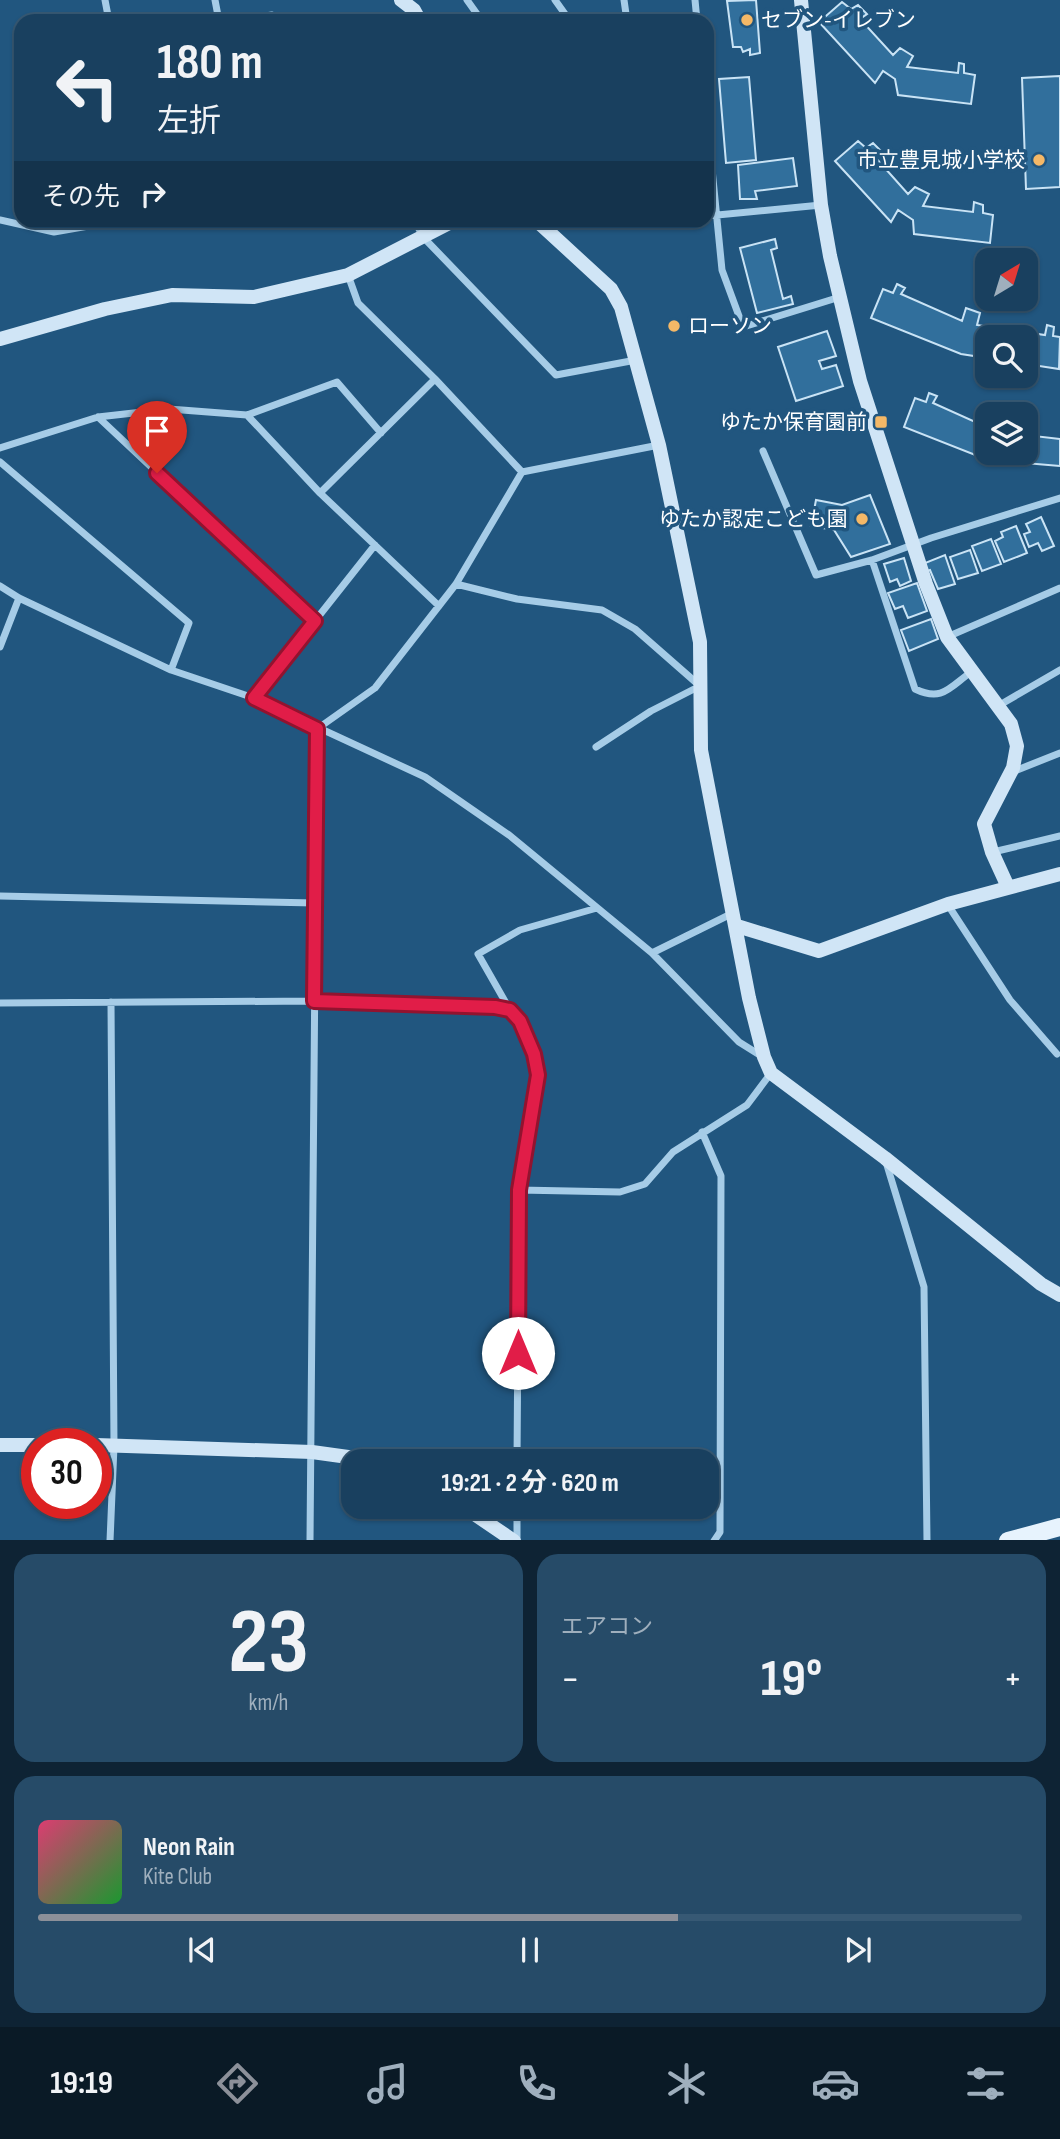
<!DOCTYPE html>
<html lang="ja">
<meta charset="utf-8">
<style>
body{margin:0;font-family:"Sofia Sans Condensed","Noto Sans JP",sans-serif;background:#264b68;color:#f1f3f6;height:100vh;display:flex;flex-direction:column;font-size:26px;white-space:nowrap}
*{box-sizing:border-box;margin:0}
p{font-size:23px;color:#9fafbd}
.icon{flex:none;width:38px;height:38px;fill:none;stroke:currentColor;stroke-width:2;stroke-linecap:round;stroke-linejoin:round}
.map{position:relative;height:1540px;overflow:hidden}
.sheet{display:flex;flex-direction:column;gap:14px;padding:14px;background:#0e2334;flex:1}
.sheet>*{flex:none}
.top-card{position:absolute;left:14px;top:14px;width:700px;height:214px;border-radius:21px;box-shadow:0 2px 5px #0004,0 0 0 2px #375974;background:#19405f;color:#f1f3f6;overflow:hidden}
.needle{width:46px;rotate:38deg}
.buttons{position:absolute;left:975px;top:248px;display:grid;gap:14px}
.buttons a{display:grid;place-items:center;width:63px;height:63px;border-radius:14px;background:#19405f;box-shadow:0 2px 5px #0004,0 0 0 2px #375974;font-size:35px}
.speed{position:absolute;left:21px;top:1428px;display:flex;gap:14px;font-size:35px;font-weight:700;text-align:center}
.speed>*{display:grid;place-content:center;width:91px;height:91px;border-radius:50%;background:#19405f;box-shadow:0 2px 5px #0004,0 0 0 2px #375974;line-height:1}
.speed .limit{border:10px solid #d22;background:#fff;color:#111}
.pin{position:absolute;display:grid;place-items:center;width:60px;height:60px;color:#fff;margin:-72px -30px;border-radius:50% 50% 50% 0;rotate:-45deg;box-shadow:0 0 7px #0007}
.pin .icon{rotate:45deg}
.me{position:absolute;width:77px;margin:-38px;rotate:0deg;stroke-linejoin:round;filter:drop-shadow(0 0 5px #0008)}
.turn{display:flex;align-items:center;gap:24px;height:147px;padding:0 28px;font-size:32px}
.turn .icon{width:91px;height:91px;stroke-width:2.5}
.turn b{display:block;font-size:49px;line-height:60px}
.then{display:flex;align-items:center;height:66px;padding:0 28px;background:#0003;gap:14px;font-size:26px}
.big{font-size:52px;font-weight:700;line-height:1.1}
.sheet .tile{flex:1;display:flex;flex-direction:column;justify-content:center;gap:10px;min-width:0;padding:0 24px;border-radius:21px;background:#264b68}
.sheet .dial{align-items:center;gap:0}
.dial b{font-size:91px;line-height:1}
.song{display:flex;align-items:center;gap:21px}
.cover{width:84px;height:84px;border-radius:10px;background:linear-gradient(135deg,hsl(340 70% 55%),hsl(130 70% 35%))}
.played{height:7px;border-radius:4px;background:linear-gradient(90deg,#8c9099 65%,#375974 65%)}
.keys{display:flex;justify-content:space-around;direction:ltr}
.heat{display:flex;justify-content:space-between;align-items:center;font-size:38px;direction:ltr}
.sheet .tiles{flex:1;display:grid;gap:14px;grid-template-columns:1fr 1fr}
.tile:last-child{grid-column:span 2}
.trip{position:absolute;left:341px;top:1449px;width:378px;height:70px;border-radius:21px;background:#19405f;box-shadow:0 2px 5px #0004,0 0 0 2px #375974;font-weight:700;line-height:70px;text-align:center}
.tab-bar{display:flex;height:112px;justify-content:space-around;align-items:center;background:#0a1a26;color:#9fafbd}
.tab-bar .icon{width:49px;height:49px}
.tab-bar .current{color:#8c9099}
.tab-bar b{font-size:32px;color:#f1f3f6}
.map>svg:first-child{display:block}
</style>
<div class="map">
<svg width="1060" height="1541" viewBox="0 0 1060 1541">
<rect width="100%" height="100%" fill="#21567f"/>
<path fill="#316f9c" stroke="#c9e3f5" stroke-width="2" d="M756,0L760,53L750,55V49L743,52L741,47H733L727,1Z
M842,2L851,9L858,5L867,14L860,19L893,55L900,48L913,56L907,67L958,73L959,63L964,64V73L975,75L971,104L898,95L895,79L883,71L875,83L819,22Z
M1060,76V187L1026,189L1022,78Z
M749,77L756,160L726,163L719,79Z
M858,141L866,148L873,143L881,151L875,157L908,194L915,187L929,194L923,206L973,212L974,202L983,205V213L993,215L990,243L914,234L913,220L898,210L891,222L835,161Z
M793,158L797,186L755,191L757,199H740L738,165Z
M775,239L777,248L771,250L783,299L791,296L793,304L757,313L740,248Z
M897,284L905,288L901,294L962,321L966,308L980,313L977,325L1045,335L1047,325L1054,327L1053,336L1060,337L1059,369L1026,364V338H987V358L961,354L871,318L883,289L893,293Z
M827,331L836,356L819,361L822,369L836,365L843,386L796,401L778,347Z
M929,393L937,396L933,403L984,426L987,420V453H1026V435L1060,439V466L988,460L904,427L915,398L926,402Z
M870,495L890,544L851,557L834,530L811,526L816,500L842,505Z
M1041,517L1054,546L1042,551L1038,543L1029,547L1024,534L1030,532L1026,524Z
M1016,526L1027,553L1004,562L995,541L1003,537L1001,532Z
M991,539L1001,564L982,571L972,546Z
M970,550L978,573L958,579L950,557Z
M945,555L955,584L938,589L930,570L927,571L925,563Z
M904,558L911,581L900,586L897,579L890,582L884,564Z
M917,583L927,611L908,618L903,606L895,609L888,593Z
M931,619L938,639L909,651L901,630Z"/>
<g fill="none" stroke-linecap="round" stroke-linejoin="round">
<path stroke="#a6cce7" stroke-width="7" d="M105,0L109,21
M215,0L219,21
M467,0L482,21
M555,0L570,21
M624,0L627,21
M695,0L697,21
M228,21L272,15L280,21
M707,118L722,270L743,327L840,297
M707,216L821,205
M0,220L54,232L123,220
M414,220L424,238L556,375L636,360
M652,220H658
M348,275L358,303L435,379L522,472
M247,415L320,493L439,606
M98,417L315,621
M0,448L98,417L169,409L247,415L337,382L381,433
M763,451L816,575L872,560L931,538L1060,498
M0,462L189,623L171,670
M320,493L435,379
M872,560L915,689C942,702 949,688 971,672
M456,584L517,599L602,610L635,629L700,686L651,711L596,747
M0,586L19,598L171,670L254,698L425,777L509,835L652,953L739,1042L763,1057
M947,637L1060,588
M0,647L19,598
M254,698L375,545
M998,706L1060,670
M317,729L375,688L456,584L522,472L659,445
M1012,772L1060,753
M993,852L1060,836
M0,896L315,903
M948,905L1010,1000L1057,1054
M652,953L733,913
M0,1003L314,1001L495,1007L510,1010L520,1021L534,1054L538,1075L519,1190L517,1461
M510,1010L478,954L520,930L597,908
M702,1132L721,1176L720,1532L714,1541
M886,1162L924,1287L927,1541
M519,1190L620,1192L645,1184L673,1152L747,1105L771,1073
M110,1541L114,1446L111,1002
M310,1541L317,729
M517,1541V1507"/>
<path stroke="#d0e5f6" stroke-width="14" d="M401,0L414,10L420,21
M801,0L821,205L830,256L860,381L926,584L947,637L1011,724L1017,746L1013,768L984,824L992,852L1008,887
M536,220L611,289L621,307L659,445L700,642L701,750L749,998L764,1057L771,1073L885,1158L1041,1284L1060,1295
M0,339L105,309L172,295L254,297L348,275L455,220
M737,926L819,951L948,904L1060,874
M0,1445H37
M96,1445L312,1452L377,1461
M464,1507L514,1541"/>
<path stroke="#e7f3fd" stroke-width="18" d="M1008,1541L1060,1527"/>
</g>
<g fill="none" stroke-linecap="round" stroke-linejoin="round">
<g stroke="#92132f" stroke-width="18">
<path id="route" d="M157,473L315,621L254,698L317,729L314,1001L495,1007L510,1010L520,1021L534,1054L538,1075L519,1190L518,1353"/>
</g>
<use href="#route" stroke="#e11d48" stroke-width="12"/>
</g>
<g fill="#f4b867" stroke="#21567f" stroke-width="2.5">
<circle cx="747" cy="20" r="7"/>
<circle cx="1039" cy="160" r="7"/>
<circle cx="674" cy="326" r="7"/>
<rect x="874" y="415" width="14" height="14" rx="3.5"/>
<circle cx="862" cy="519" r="7"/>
</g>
<g text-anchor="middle" stroke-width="7" stroke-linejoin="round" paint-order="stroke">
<g font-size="21" fill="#fff" stroke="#21567f" text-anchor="end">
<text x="761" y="27" text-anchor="start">セブン-イレブン</text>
<text x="1025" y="167">市立豊見城小学校</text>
<text x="688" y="333" text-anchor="start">ローソン</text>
<text x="867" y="429">ゆたか保育園前</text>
<text x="848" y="526">ゆたか認定こども園</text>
</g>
</g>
</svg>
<div class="buttons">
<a><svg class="needle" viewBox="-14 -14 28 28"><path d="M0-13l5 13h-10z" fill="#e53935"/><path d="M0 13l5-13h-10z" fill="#9fafbd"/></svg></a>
<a><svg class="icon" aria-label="search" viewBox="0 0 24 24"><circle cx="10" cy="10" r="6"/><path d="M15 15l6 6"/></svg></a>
<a><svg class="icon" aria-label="layers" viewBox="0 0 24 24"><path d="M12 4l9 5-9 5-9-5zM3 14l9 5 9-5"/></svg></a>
</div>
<div class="speed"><div class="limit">30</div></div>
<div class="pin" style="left:157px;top:473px;background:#d93025"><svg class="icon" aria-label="arrive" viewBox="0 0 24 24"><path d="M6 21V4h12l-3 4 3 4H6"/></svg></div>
<svg class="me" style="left:518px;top:1353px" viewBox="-20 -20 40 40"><circle r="19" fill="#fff"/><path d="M0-13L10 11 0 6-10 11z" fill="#e11d48"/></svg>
<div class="trip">19:21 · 2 分 · 620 m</div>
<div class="top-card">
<div class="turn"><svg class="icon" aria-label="left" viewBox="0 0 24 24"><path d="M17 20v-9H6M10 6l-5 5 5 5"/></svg><div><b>180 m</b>左折</div></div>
<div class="then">その先<svg class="icon" aria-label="right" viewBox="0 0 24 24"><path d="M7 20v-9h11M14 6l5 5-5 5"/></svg></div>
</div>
</div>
<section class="sheet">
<div class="tiles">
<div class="tile dial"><b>23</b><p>km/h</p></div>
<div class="tile"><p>エアコン</p>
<div class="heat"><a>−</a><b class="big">19°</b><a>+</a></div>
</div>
<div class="tile">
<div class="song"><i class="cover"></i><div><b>Neon Rain</b><p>Kite Club</p></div></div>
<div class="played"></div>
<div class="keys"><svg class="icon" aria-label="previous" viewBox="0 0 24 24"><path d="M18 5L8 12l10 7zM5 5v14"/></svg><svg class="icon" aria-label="pause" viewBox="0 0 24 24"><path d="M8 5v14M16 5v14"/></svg><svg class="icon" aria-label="next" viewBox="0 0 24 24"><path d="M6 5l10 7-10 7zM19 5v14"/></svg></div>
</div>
</div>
</section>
<nav class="tab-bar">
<b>19:19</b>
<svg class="icon current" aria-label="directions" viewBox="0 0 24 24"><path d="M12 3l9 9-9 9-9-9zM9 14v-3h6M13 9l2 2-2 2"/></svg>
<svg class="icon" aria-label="music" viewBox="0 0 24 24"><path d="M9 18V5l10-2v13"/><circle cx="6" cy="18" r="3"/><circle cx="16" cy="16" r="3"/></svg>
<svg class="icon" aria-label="phone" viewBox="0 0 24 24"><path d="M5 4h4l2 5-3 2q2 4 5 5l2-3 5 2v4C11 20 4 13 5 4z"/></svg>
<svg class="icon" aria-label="climate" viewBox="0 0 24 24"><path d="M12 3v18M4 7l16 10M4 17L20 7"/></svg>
<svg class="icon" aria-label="car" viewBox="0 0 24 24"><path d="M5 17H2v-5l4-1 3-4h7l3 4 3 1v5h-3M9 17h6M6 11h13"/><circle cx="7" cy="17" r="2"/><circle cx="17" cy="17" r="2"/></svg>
<svg class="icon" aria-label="filters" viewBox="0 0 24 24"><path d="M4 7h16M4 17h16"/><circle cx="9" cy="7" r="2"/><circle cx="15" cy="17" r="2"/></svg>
</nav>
